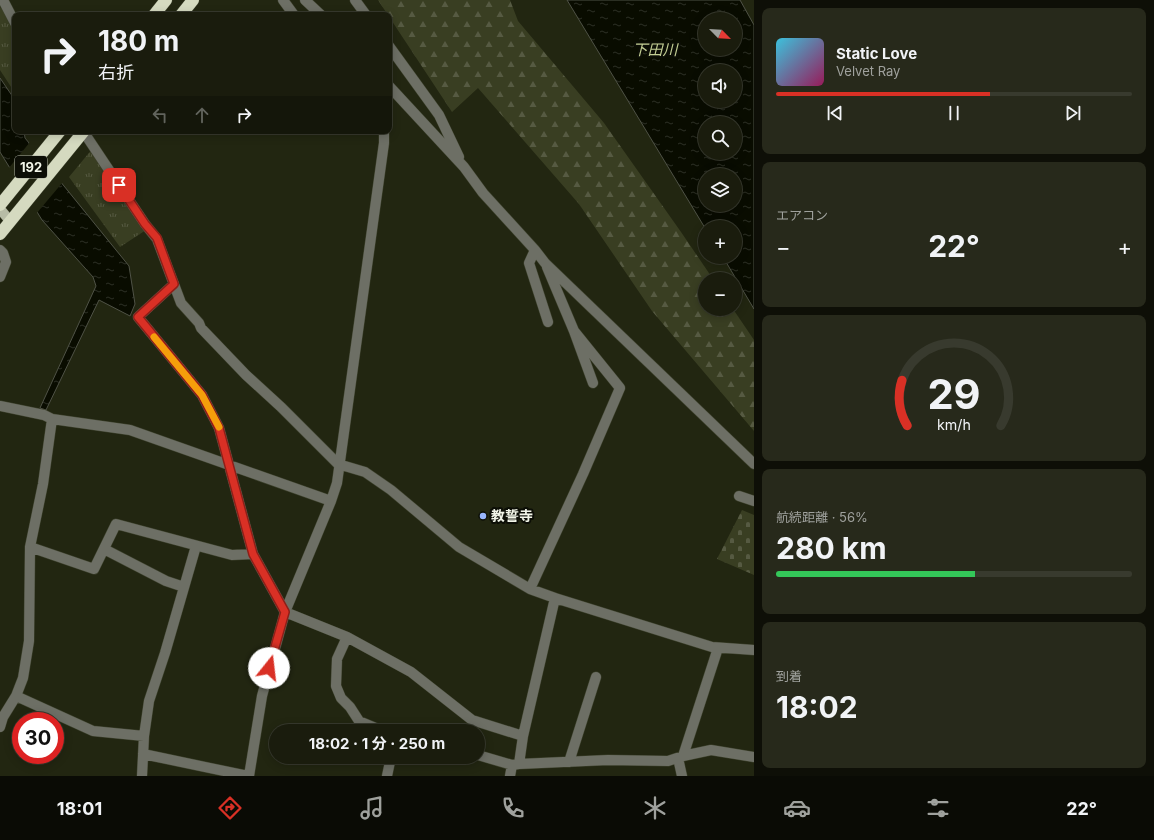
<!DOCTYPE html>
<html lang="ja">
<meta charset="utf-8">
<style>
body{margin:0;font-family:Inter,"Noto Sans JP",sans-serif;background:#27291b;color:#f1f3f6;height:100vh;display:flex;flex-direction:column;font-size:15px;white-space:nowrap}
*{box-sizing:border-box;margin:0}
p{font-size:13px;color:#9fa19d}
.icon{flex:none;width:22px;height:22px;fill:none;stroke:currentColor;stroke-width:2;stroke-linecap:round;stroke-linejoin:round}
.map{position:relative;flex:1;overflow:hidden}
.sheet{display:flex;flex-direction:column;gap:8px;padding:8px;background:#0e0f07;width:400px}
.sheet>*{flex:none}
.banner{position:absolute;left:12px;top:12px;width:380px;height:122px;border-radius:8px;box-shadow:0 2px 10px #0003,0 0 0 1px #383a2e;background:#1a1c0d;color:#f1f3f6;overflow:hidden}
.needle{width:26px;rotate:114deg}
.fabs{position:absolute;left:698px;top:12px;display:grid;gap:8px}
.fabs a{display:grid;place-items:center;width:44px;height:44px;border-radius:50%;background:#1a1c0d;box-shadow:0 2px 10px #0003,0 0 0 1px #383a2e;font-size:20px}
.speed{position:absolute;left:12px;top:712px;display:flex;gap:8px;font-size:20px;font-weight:700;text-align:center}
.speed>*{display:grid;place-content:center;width:52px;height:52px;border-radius:50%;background:#1a1c0d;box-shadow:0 2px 10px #0003,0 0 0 1px #383a2e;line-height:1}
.speed .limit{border:6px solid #d22;background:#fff;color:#111}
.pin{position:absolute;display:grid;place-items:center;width:34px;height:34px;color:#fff;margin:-17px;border-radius:8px;box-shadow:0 2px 6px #0006}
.me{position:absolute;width:44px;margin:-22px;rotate:16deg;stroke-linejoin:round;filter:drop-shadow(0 0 3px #0008)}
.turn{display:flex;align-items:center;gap:14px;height:84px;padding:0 20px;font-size:18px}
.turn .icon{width:52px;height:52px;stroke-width:2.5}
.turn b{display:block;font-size:28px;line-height:34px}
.lanes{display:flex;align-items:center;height:38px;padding:0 20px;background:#0003;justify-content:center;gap:20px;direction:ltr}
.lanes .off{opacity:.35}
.big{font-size:30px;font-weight:700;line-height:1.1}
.sheet .tile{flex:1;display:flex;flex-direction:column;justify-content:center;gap:6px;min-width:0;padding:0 14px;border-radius:8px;background:#27291b}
.sheet .dial{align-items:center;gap:0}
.dial svg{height:104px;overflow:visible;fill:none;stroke:#383a2e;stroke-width:7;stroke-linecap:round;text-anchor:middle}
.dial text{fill:#f1f3f6;stroke:none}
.song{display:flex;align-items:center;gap:12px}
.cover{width:48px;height:48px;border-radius:6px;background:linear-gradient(135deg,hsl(190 70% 55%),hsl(330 70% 35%))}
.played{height:4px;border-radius:2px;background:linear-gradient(90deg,#d93025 60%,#383a2e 60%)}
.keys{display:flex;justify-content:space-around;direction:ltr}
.heat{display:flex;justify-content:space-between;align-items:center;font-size:22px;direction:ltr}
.charge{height:6px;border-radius:3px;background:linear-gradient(90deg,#34c759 56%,#383a2e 0)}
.trip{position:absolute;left:269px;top:724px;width:216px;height:40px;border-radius:20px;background:#1a1c0d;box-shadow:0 2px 10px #0003,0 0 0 1px #383a2e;font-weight:700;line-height:40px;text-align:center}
.dock{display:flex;height:64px;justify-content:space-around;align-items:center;background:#0a0b05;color:#9fa19d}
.dock .icon{width:28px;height:28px}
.dock .current{color:#d93025}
.dock b{font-size:18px;color:#f1f3f6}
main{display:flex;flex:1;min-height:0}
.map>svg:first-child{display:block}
</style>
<main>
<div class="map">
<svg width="754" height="776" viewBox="0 0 754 776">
<defs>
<pattern id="forest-firs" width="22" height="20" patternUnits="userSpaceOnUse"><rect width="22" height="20" fill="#393e22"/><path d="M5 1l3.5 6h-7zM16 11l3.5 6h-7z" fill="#565a42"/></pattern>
<pattern id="cemetery-stones" width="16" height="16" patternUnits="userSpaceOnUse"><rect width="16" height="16" fill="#393e22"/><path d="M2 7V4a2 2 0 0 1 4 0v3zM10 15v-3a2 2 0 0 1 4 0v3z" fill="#565a42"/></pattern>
<pattern id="park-tufts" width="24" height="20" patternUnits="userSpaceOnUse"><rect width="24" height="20" fill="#393e22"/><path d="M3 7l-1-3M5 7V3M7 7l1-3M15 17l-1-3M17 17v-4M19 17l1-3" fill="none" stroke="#565a42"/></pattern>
<pattern id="water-ripples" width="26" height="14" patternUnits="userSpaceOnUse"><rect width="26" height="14" fill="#090c00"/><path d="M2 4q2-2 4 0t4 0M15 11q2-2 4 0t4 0" fill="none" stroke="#2d3025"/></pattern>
</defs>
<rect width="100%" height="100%" fill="#222611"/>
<path fill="url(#forest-firs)" d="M378,0H510L518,21L604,123L681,232L713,279H705V309H733L754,340V431L652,311L579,204L478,88L452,112Z"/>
<path fill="url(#cemetery-stones)" d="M742,510L754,515V575L717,559Z"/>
<path fill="url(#park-tufts)" d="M1,7L15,32V93L0,70V8Z
M93,148L146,230L120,247L69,177Z"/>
<path fill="url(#water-ripples)" stroke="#4f5246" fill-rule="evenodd" d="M567,0H740L754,25V309L723,257H735V227L705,228ZM705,19H735V49H705ZM705,71H735V101H705ZM705,123H735V153H705ZM705,175H735V205H705Z
M0,78L15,100V131H24L25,138L129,266L135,304L130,316L99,300L46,410L40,408L96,286L93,277L42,220L0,152Z"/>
<path fill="#222611" d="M30,142L63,182L36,214L8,169Z"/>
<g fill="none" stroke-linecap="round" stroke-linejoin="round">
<g stroke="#3f432f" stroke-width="11">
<path id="minor" d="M3,0L15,23
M283,0L294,15
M305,0L321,15
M355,0L366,15
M389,46L439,115L459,157
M389,86L464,167L483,193L535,250L545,263L754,464
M83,131L145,224L157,239L181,303L199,323L201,328L246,375L281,407L338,464L365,472L391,490L459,547L530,589L555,598
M0,250L3,253L6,262L0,277
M535,250L529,263L548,322
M547,267L574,331L593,383
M174,284L138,317L202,395L219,428L253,554L285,612L347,637L337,659L336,686L341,698L350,707L359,721L383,731
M0,406L44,415L52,419L130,430L331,501
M739,496L754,501
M30,547L94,569L116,524L232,555L253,554
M104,549L166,581L184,587
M530,589L583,474L620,388L574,331
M347,637L411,672L472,720L523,736
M16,696L93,731L144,736
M0,727L3,717L16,696L23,678L29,641L30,547L43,484L52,419
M143,754L248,776
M478,755L512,765
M683,756L718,648
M678,758L682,776
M569,762L596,677
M519,764L523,736L555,598L712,647L754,650
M142,776L144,736L149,701L165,653L196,546
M249,776L262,696L285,612L331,501L337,483L384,143V131
M387,776L391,757
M510,776L512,765L519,764L608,760L668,761L683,756L711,750L754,757"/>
</g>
<g stroke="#3f432f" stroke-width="11">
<path id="major" d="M0,209L10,221"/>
</g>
<g stroke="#3f432f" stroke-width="13">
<path id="highway" d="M154,15L166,0
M181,15L193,0
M0,205L60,131
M0,234L84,131"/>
</g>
<use href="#minor" stroke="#6d6f65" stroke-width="10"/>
<use href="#major" stroke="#b7bca6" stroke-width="10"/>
<use href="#highway" stroke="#d5dac0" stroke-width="12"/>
</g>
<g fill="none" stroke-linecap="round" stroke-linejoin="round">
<g stroke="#8d1f18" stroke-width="10">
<path id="route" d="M119,185L145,224L157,238L174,284L138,317L202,395L219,428L253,554L285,612L269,668"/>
</g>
<use href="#route" stroke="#d93025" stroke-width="7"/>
<path stroke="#f59e0b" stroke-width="7" d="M154,337L202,395L219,427"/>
</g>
<circle fill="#98b5fd" stroke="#0c0e06" stroke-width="1.5" cx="483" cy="516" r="4"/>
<g text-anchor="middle" stroke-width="4" stroke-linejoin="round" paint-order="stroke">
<rect fill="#0c0e06" stroke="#adb0a4" stroke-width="1" x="15" y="156" width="32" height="22" rx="3"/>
<g font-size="13" font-weight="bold" fill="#f2f5e8">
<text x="31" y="172">192</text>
</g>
<g font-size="14" font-weight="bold" fill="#f2f5e8" stroke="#0c0e06" text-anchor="start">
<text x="491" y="521">教誓寺</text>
</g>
<g font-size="15" font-style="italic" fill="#c3ce94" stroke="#0c0e06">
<text x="655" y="55">下田川</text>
</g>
</g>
</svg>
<div class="fabs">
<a><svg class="needle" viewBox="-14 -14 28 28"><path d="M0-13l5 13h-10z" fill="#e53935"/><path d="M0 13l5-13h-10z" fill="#9fa19d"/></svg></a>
<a><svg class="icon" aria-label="sound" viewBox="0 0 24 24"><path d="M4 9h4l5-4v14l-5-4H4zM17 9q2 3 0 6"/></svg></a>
<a><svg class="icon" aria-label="search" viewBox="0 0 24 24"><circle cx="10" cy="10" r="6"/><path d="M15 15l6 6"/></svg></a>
<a><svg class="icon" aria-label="layers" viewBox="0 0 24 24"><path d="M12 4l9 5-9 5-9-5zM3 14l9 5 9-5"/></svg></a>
<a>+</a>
<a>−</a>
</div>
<div class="speed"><div class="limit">30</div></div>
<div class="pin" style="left:119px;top:185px;background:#d93025"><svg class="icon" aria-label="arrive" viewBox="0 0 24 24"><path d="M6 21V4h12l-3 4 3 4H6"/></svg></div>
<svg class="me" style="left:269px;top:668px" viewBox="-20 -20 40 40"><circle r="19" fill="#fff"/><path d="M0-13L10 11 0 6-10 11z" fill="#d93025"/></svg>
<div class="trip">18:02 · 1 分 · 250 m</div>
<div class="banner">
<div class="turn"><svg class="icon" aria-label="right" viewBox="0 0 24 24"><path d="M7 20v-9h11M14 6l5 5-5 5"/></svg><div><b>180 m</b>右折</div></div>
<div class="lanes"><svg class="icon off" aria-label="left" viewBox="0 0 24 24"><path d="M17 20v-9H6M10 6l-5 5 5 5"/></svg><svg class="icon off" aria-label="ahead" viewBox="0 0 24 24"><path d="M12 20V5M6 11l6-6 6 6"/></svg><svg class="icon" aria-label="right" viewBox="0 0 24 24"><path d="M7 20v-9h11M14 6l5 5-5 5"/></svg></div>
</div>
</div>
<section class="sheet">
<div class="tile">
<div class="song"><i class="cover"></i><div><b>Static Love</b><p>Velvet Ray</p></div></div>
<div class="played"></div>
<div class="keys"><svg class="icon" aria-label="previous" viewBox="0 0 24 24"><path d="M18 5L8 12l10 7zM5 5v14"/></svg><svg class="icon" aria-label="pause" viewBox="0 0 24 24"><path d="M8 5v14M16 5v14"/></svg><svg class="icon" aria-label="next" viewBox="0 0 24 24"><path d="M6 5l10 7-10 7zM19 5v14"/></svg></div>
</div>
<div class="tile"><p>エアコン</p>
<div class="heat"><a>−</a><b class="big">22°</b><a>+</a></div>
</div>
<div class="tile dial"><svg viewBox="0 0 100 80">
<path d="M14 69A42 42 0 1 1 86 69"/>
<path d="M14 69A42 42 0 0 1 10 34" stroke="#d93025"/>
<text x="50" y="56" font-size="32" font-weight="700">29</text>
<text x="50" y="72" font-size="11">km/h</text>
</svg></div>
<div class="tile"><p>航続距離 · 56%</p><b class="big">280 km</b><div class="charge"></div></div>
<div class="tile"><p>到着</p><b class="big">18:02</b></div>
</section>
</main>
<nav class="dock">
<b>18:01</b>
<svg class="icon current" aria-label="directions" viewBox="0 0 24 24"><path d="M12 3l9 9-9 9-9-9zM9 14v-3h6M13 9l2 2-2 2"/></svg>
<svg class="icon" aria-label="music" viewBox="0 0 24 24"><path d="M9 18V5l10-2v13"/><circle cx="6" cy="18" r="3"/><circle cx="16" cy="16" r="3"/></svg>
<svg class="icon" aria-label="phone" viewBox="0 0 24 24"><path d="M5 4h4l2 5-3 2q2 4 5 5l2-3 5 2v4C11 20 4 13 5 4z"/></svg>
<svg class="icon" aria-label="climate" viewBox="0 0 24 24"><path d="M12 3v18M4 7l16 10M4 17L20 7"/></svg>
<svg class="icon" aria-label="car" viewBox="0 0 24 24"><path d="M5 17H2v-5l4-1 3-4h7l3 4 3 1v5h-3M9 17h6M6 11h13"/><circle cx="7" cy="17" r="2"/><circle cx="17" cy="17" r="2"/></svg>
<svg class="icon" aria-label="filters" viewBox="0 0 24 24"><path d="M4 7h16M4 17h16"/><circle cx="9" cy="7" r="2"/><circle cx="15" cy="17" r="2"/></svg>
<b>22°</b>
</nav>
